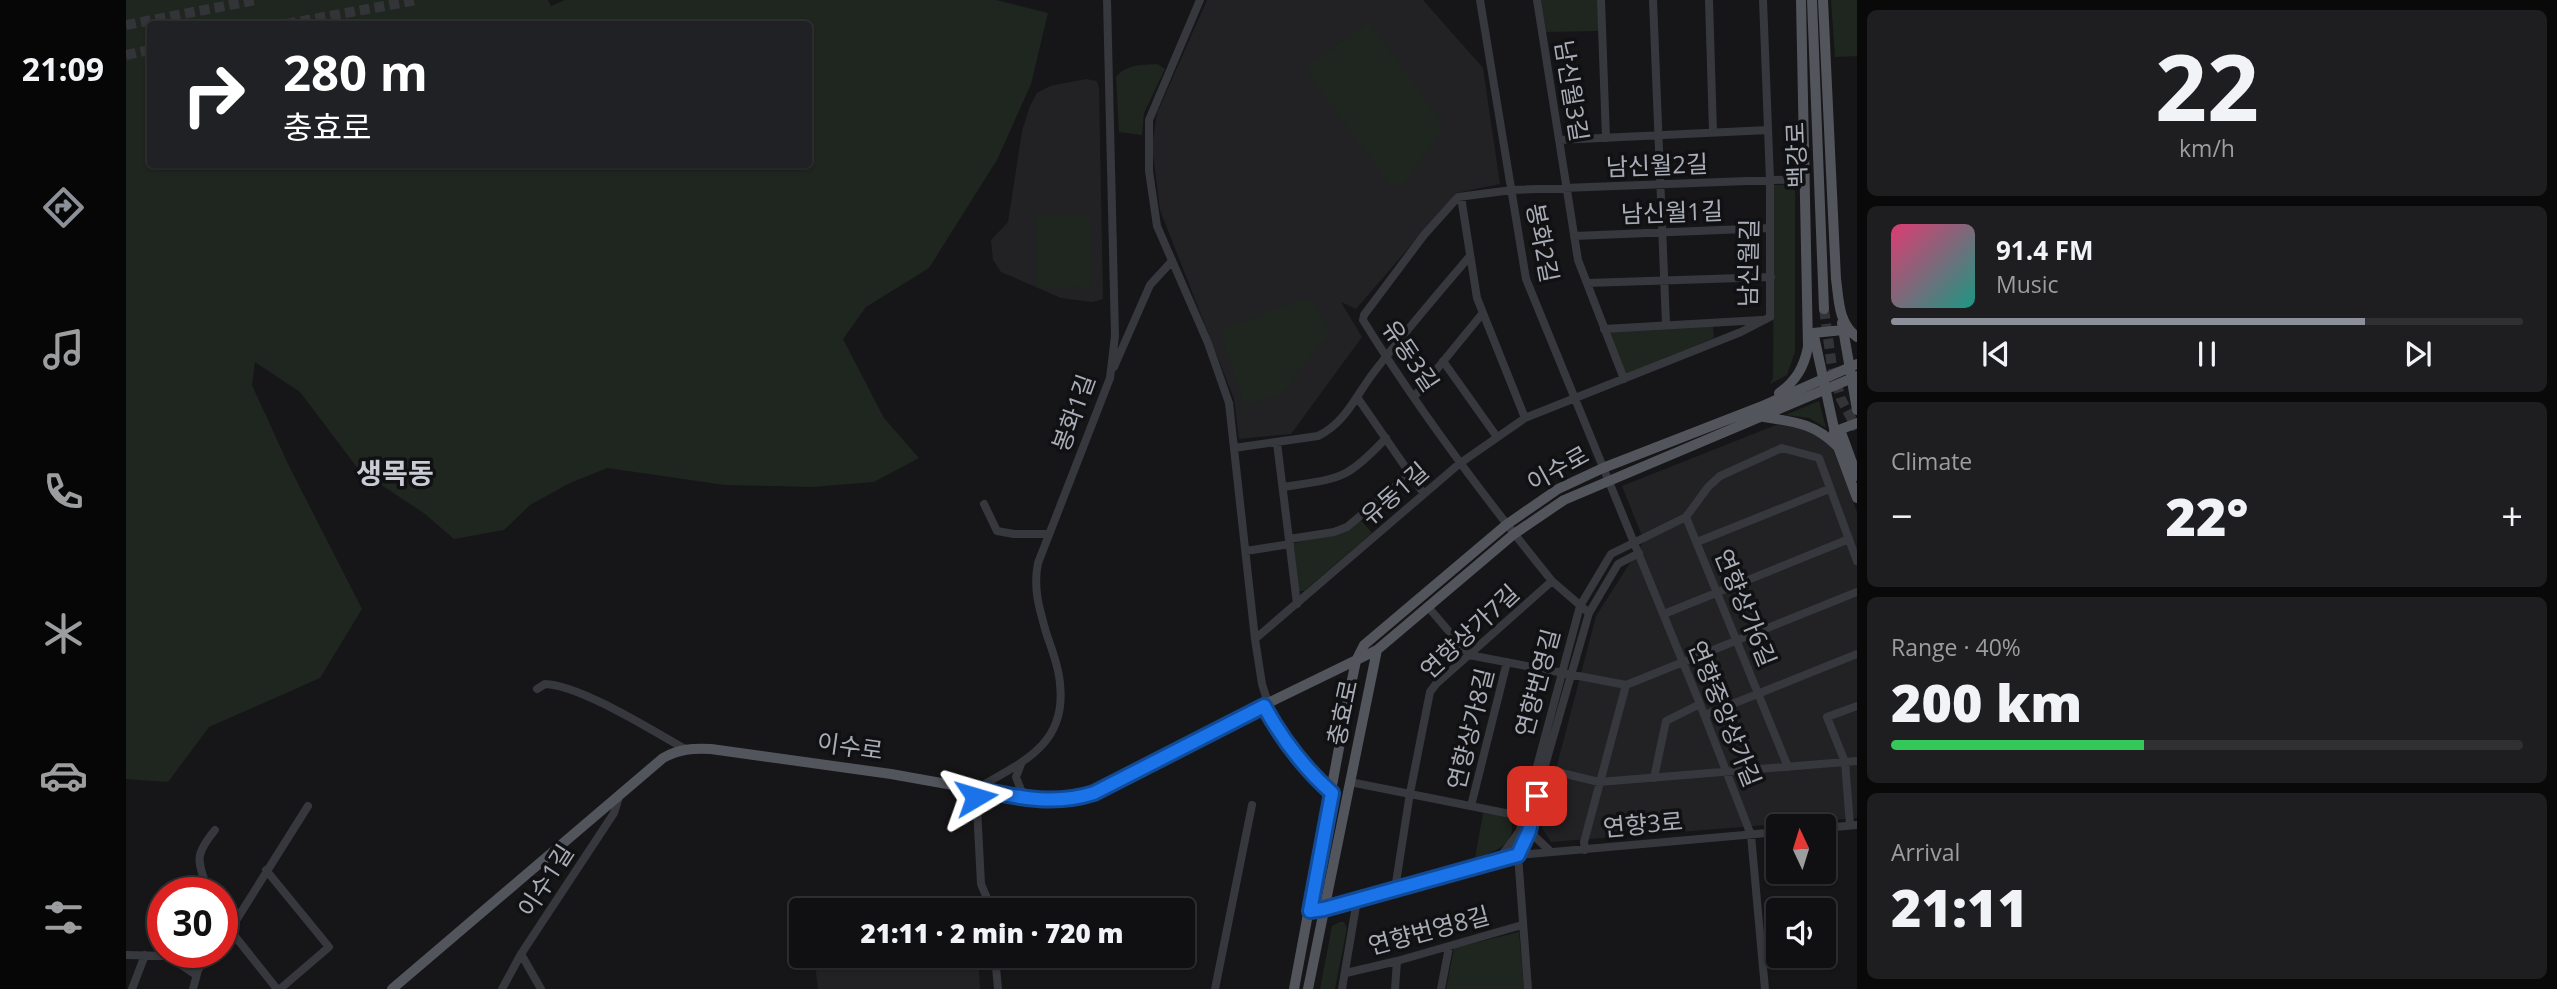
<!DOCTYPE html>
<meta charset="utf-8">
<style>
body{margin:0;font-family:"Open Sans","Noto Sans KR",sans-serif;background:#1e1e20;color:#f1f3f6;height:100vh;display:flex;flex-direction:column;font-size:26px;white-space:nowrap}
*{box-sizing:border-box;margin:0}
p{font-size:23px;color:#9c9d9f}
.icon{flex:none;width:38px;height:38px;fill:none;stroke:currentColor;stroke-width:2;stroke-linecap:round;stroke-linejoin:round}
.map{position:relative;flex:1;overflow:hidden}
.panel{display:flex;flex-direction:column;gap:10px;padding:10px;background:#09090a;width:700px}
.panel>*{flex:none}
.guide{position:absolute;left:21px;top:21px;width:665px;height:147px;border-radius:7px;box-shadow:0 2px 5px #0004,0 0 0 2px #303032;background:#202124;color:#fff;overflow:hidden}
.needle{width:46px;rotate:356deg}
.tools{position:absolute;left:1640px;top:814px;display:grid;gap:14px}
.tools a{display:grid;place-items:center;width:70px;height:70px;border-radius:7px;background:#101012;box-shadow:0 2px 5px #0004,0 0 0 2px #303032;font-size:35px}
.speed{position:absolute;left:21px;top:877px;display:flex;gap:14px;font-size:35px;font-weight:700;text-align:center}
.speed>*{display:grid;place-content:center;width:91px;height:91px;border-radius:50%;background:#101012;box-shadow:0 2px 5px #0004,0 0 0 2px #303032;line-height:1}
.speed .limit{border:10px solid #d22;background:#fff;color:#111}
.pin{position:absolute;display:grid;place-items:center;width:60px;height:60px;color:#fff;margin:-30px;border-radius:14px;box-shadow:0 4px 10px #0006}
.me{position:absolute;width:77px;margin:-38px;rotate:83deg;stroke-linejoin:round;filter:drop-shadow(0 0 5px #0008)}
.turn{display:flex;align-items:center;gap:24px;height:147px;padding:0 21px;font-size:32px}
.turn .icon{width:91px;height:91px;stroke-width:2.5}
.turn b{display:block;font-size:49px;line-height:60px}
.big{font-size:52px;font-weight:800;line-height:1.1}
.panel .widget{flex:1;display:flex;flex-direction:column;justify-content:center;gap:10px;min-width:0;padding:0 24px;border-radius:10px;background:#1e1e20}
.panel .dial{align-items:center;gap:0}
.dial b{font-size:91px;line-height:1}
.song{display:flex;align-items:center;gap:21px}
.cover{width:84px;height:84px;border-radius:10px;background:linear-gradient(135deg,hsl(340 70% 55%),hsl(170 70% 35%))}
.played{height:7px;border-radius:4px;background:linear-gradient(90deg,#8c9099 75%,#303032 75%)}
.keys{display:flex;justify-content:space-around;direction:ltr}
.heat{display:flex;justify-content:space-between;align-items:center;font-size:38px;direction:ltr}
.charge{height:10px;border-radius:5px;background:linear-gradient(90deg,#34c759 40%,#303032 0)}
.trip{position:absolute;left:663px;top:898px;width:406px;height:70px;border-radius:7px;background:#101012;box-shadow:0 2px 5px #0004,0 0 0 2px #303032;font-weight:800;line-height:70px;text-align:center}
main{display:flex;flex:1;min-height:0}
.menu{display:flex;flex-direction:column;width:126px;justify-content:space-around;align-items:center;background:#060607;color:#9c9d9f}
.menu .icon{width:49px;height:49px}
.menu .selected{color:#8c9099}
.menu b{font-size:32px;color:#f1f3f6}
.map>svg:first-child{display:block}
</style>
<main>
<nav class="menu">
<b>21:09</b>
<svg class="icon selected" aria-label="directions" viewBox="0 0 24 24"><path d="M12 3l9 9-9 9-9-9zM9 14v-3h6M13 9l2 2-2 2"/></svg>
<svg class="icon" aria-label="music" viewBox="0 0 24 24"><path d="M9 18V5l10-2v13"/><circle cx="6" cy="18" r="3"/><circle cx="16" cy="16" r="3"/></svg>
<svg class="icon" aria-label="phone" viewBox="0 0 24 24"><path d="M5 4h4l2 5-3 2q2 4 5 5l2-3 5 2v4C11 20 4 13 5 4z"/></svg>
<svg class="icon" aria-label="climate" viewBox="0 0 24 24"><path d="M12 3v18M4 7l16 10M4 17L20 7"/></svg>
<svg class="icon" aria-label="car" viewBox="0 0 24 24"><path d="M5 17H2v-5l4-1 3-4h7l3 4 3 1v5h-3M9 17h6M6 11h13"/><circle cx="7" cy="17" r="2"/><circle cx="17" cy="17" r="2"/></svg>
<svg class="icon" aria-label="filters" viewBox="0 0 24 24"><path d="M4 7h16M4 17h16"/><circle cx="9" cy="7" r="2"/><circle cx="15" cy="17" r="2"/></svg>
</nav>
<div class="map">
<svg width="1731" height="989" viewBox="0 0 1731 989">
<rect width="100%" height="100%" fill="#161618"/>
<path fill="#222225" d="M1081,0H1297L1357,68L1374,184L1330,193L1230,309L1215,302L1236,337L1165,434L1113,439L1108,399L1034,210L1026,146L1031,113Z
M960,79L971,81L973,88L977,299L966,302L935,298L875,272L867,260L865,240L882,222L896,131L904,106L911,93L924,86Z
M1650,425L1669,426L1693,435L1707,449L1731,512V818L1425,842L1416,828L1417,819L1470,616L1518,541L1496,486Z
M688,956H852L854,989H692Z"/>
<path fill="#1e261f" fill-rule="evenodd" d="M0,0H422L425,6L439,0H870L922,13L905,84L871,160L803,268L740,307L717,339L758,418L793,458L748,482L685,487L599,485L481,468L442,484L404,505L378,530L328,539L299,514L233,470L174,392L129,362L126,385L163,466L236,609L194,678L83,727L42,782L0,779ZM24,24H682V164H24Z
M1415,0H1473L1474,31L1420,32Z
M1705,0H1731V56L1709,57Z
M1243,22L1319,127L1276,185L1265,186L1179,69Z
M1031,64L1039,69L1018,113L1016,135L993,132L990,77C1001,64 1015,65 1031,64Z
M1648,185H1664L1669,191V352L1661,375L1644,384L1647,378Z
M964,215L965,287L912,288L910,216Z
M1177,299L1186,301L1204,332L1156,393L1119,406L1094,330Z
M1587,326L1588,338L1500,374L1484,332Z
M1693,401L1700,428L1683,418L1659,415Z
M1234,519L1246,533L1178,591H1171L1165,544L1210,533Z
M1357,813L1379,816L1385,820C1391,845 1368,852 1349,858Z
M1214,922H1218L1221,928L1209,989H1194L1206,926Z
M1393,932L1398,989H1320L1328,948Z"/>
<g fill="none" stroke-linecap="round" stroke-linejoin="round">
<path stroke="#333438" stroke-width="10" stroke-dasharray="10 5" stroke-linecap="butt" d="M160,24L291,0
M0,25L130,0
M0,55L24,50
M1698,309L1706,367L1715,399L1731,429"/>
<path stroke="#37383d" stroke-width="8" d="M1074,0L1023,120V171L1031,226L1082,343L1103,403L1129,639L1136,684L1142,703
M1354,0L1400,279L1574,704L1625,835L1639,989
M1411,0L1452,260L1498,379
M1475,0L1480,138
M1527,0L1540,325
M1583,0L1587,132
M1637,0L1644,180V317
M1433,140L1642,130
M1335,197L1351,298L1399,418
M1448,236L1644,228
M1461,283L1645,277
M1478,329L1635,320
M1317,361L1371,437
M988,367L1024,285L1046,261
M1231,397L1298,494
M1288,397L1356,314
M1151,443L1171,604
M1108,448L1192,436C1218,424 1229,398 1245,376C1276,335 1310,296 1343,257
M1157,487C1214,478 1220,481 1260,438
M858,504L871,531L888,534H923
M1560,517L1582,487L1594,476L1656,448L1693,458L1731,561
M1163,539L1208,532L1221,527L1284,474
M1571,542L1703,489
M1120,551L1164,544
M1426,581C1358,497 1293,411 1237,320L1238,315L1298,235L1332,197L1386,190L1677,179
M1303,608L1343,655L1500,685L1731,592
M1538,614L1723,539
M1129,639L1333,464L1399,418L1615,332L1644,317
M411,689L419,684C454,685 527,731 559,749
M1138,706C1155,737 1179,769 1206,793
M1579,715L1731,654
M895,764L890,777L895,790L903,797
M1415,768L1473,782L1731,761
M1528,778L1540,721L1574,704
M1224,782L1400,817
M1345,806L1381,662
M1724,825L1719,762L1701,717L1731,706
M1698,828L1731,825
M1403,831L1425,852
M1394,850L1403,831L1418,769L1463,613L1492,564L1513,553
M1459,850L1458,842L1500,685
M1373,859L1392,833
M140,870L203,947L154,989
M1269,889L1284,793L1304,692L1310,684L1426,581L1463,613
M82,892C73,861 66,858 89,830
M866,910L855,884L850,789C894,763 941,746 934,684C933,666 925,648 920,632C913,608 907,588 912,563L984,378L989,336L981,0
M1184,911L1198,909L1392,855L1652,832
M395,954L415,989
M0,955L42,956L70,975
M869,956L872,989
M1220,973L1271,961L1396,925
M6,989L19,955
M67,989L72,970L84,952
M151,989L104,930L182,806
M376,989L395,954L488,813L494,794
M1089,989L1126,805
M1216,989L1231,900
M1269,989L1271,961
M1315,989L1323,947
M1402,989L1392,855L1394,830L1454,606L1485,554L1560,517L1662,767"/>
<path stroke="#53555c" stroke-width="10" d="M1686,0L1698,309
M1697,0L1710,279C1713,300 1712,323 1731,337
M1716,323L1731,410
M1687,333L1717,330
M1688,336L1712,447L1731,498
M1653,393C1670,381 1678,367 1682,347L1675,0
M1638,417C1669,422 1688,423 1711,446
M1708,432L1731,423
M1716,435L1731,476
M266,989L537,758C553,749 567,748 585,749L765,774L910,800L939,799L968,793L1142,703L1251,650L1388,534L1438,500L1731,376
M1168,989L1224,689L1230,661L1238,645L1380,525L1432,489L1477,468L1634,407L1731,364
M1182,989L1251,650"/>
</g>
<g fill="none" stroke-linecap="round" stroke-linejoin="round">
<g stroke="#114b97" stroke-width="18">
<path id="route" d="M850,797V789C891,797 927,806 968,793L1138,706C1155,737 1179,769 1206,793L1184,911L1198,909L1392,855L1403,831L1411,796"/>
</g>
<use href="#route" stroke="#1a73e8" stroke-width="12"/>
</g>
<g text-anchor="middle" stroke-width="7" stroke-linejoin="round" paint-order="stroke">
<g font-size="24" fill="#a8adb8" stroke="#111113">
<text transform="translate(1445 91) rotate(81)" y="8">남신월3길</text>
<text transform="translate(1671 155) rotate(-92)" y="8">백강로</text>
<text transform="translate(1531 166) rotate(-2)" y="8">남신월2길</text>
<text transform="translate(1546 213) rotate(-2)" y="8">남신월1길</text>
<text transform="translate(1416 243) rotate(79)" y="8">봉화2길</text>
<text transform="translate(1623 263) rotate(-89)" y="8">남신월길</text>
<text transform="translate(1284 356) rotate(56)" y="8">유동3길</text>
<text transform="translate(948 413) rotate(-70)" y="8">봉화1길</text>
<text transform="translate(1432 469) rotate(-29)" y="8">이수로</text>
<text transform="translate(1269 494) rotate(-41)" y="8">유동1길</text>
<text transform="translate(1619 608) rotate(68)" y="8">연향상가6길</text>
<text transform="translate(1344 632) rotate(-43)" y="8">연향상가7길</text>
<text transform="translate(1412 683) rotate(-75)" y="8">연향번영길</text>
<text transform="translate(1217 713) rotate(-78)" y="8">충효로</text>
<text transform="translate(1598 714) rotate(68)" y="8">연향중앙상가길</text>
<text transform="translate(1345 729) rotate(-76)" y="8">연향상가8길</text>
<text transform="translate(724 747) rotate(8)" y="8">이수로</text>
<text transform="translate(1517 825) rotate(-5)" y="8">연향3로</text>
<text transform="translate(420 881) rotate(-57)" y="8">이수1길</text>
<text transform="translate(1303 931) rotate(-15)" y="8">연향번영8길</text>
</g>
<g font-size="28" font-weight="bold" fill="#c9ccd4" stroke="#111113">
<text x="269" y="483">생목동</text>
</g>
</g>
</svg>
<div class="tools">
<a><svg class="needle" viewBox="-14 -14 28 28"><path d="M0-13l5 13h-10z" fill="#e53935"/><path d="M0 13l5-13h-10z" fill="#9c9d9f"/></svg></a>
<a><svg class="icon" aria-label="sound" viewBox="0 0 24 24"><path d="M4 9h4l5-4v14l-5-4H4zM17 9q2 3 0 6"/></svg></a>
</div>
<div class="speed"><div class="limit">30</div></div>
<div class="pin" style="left:1411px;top:796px;background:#d93025"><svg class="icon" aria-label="arrive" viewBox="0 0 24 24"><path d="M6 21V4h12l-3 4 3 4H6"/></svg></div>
<svg class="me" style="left:850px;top:797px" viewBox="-20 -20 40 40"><path d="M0-17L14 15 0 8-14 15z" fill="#1a73e8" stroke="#fff" stroke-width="4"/></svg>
<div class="trip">21:11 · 2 min · 720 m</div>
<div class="guide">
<div class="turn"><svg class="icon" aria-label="right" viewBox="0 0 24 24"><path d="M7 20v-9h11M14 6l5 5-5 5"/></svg><div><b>280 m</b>충효로</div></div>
</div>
</div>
<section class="panel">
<div class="widget dial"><b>22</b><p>km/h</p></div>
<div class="widget">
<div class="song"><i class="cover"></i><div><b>91.4 FM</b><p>Music</p></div></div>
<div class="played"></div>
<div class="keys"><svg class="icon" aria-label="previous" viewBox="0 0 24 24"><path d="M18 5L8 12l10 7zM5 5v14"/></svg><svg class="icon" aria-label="pause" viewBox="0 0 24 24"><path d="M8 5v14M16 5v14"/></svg><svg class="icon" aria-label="next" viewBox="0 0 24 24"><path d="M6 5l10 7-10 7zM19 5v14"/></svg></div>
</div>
<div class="widget"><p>Climate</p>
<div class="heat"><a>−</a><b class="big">22°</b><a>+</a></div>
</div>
<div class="widget"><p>Range · 40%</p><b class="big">200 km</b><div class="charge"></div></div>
<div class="widget"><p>Arrival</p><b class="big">21:11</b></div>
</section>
</main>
